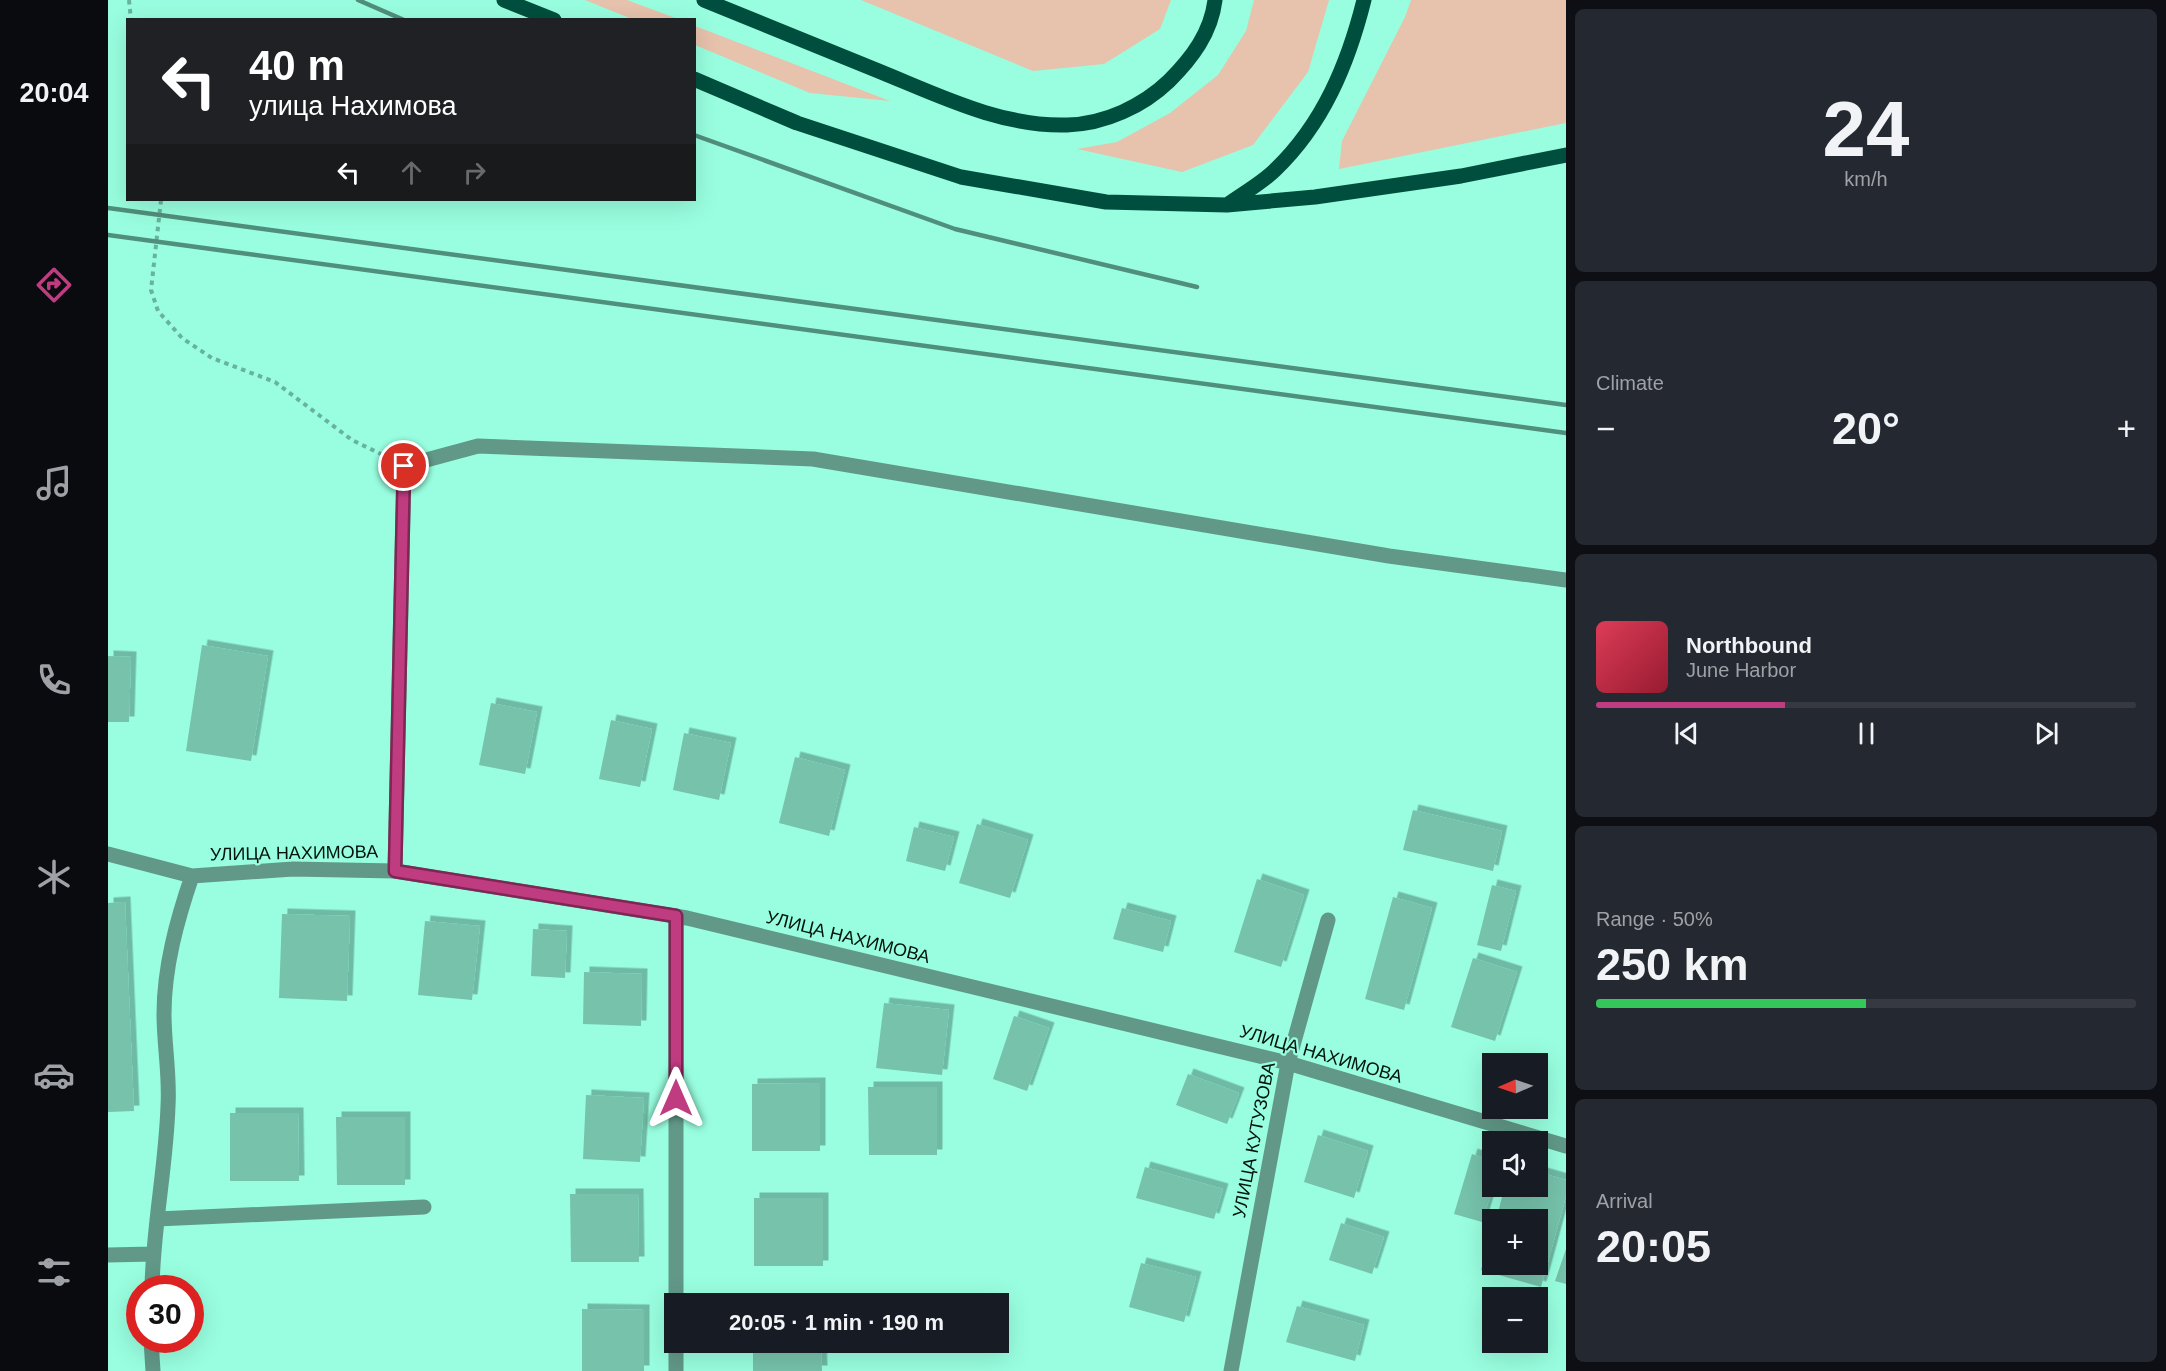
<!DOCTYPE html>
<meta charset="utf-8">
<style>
body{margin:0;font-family:Helvetica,sans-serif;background:#242831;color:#f1f3f6;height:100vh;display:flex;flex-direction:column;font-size:22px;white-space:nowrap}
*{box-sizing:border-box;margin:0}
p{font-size:20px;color:#9ea1a6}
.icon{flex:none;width:33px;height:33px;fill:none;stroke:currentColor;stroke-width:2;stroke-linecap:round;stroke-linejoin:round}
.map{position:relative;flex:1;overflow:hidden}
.side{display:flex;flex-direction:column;gap:9px;padding:9px;background:#0d0f14;width:600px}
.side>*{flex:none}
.hud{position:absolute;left:18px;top:18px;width:570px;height:183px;border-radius:0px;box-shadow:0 6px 24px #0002;background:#202124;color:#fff;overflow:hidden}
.needle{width:39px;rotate:268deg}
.controls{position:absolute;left:1374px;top:1053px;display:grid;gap:12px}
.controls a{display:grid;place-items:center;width:66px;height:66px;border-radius:0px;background:#171b24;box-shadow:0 6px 24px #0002;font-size:30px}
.speed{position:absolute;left:18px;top:1275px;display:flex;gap:12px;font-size:30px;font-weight:700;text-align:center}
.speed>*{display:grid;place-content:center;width:78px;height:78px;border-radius:50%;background:#171b24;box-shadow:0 6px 24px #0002;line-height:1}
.speed .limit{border:9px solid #d22;background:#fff;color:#111}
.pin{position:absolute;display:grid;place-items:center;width:51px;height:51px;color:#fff;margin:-26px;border:3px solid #fff;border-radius:50%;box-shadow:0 2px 6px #0007}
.me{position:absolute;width:66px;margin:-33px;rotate:0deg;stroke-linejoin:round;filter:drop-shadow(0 0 4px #0008)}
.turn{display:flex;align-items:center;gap:21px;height:126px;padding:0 24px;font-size:27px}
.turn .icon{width:78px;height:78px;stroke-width:2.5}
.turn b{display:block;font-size:42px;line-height:51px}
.lanes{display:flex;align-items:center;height:57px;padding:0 24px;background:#0003;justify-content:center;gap:30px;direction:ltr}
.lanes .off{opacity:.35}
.big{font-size:45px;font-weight:700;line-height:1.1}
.side .widget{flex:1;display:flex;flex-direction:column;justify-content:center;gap:9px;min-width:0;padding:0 21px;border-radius:9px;background:#242831}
.side .dial{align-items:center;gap:0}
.dial b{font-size:78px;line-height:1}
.song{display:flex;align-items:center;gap:18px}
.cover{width:72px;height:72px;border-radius:9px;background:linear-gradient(135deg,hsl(350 70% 55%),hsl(350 70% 35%))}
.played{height:6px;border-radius:3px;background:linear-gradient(90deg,#c03c81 35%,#363941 35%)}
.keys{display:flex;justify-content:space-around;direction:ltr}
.heat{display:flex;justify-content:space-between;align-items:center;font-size:33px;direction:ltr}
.charge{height:9px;border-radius:4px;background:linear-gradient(90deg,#34c759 50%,#363941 0)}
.trip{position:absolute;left:556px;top:1293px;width:345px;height:60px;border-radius:0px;background:#171b24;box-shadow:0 6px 24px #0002;font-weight:700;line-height:60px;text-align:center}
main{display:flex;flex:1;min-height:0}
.dock{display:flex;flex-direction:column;width:108px;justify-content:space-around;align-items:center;background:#090b0e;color:#9ea1a6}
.dock .icon{width:42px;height:42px}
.dock .active{color:#c03c81}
.dock b{font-size:27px;color:#f1f3f6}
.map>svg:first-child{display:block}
</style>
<main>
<nav class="dock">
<b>20:04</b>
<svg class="icon active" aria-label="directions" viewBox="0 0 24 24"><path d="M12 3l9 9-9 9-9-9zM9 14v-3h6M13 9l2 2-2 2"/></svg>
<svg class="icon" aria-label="music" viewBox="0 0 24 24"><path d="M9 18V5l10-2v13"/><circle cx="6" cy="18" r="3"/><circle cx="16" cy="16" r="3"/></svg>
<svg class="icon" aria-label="phone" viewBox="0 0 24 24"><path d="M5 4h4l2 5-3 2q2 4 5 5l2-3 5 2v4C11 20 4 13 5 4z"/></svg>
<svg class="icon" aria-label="climate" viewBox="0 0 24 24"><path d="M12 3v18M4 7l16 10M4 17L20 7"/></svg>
<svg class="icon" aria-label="car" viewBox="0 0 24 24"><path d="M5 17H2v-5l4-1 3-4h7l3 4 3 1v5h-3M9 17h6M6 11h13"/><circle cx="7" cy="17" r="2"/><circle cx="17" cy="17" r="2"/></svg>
<svg class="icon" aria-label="filters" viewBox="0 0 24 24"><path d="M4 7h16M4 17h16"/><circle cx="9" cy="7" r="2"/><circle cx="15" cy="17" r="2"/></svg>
</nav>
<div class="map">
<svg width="1458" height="1371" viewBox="0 0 1458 1371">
<defs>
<filter id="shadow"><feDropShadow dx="5.5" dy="-5.5" stdDeviation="0" flood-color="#0004"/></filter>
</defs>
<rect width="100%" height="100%" fill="#98fedf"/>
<path fill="#e7c2ac" d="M477,0H519L570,19H524Z
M753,0H1063L1052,29L996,64L925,71Z
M1146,0H1221L1200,72L1145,145L1074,172L969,149L1009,142L1062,113L1110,75L1138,31Z
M1303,0H1458V123L1231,169L1234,141L1297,17Z
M586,26H587L782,101L702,93L587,45Z"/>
<path fill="#76c2ab" filter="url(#shadow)" d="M94,645L160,656L143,761L78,751Z
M0,656L23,657L21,722H0Z
M383,703L429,712L417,774L371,765Z
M503,720L544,729L532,787L491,779Z
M576,733L623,743L611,800L565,790Z
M687,757L737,770L721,836L671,823Z
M1305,810L1394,831L1385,871L1295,850Z
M869,824L920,840L902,898L851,883Z
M806,827L846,837L837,871L798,861Z
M1149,879L1196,895L1173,967L1126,952Z
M1384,885L1408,891L1393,951L1369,945Z
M1285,897L1324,908L1296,1010L1257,999Z
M17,902L26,1111L0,1112V903Z
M1014,908L1063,921L1055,952L1005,939Z
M174,914L242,916L239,1001L171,998Z
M317,921L372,926L364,1000L310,995Z
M425,929L459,931L457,978L423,976Z
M1365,958L1409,972L1387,1041L1343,1027Z
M476,972L534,974L533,1026L475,1024Z
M776,1003L841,1010L834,1075L768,1068Z
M906,1016L941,1028L919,1091L885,1079Z
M1080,1074L1131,1093L1119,1124L1068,1105Z
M712,1083V1151H644V1084Z
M760,1087H829V1155H761Z
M478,1095L536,1098L532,1162L475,1159Z
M122,1113H190L191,1181H122Z
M228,1117H297V1185H229Z
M1210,1135L1260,1151L1246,1198L1196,1182Z
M1364,1154L1384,1161L1385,1186L1374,1222L1346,1214Z
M1037,1167L1115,1189L1106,1219L1028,1198Z
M1430,1172L1458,1180V1196L1433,1287L1373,1270L1384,1233V1264H1430V1220H1388L1397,1186H1430Z
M462,1194H530L531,1262H463Z
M646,1198H715V1266H646Z
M1233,1223L1276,1237L1264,1274L1221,1260Z
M1458,1249V1284L1447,1281Z
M1033,1263L1088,1277L1076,1322L1021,1307Z
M1189,1306L1256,1325L1247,1361L1178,1342Z
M474,1309L536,1310V1371H474Z
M645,1342H713L714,1371H645Z"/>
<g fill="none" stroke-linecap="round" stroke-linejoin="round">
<path stroke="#67b39c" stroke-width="4" stroke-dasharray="4.5 4.5" stroke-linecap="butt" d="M21,0L23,20
M53,200L43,290L50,311L74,338L104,358L167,382L244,440L277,456"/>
<path stroke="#619887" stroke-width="15" d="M0,854L84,876L185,869L287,871L579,918L1180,1063L1458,1146
M287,871L296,466L370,446L705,459L1281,556L1458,580
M49,1219L316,1207
M0,1255L45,1254
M44,1288C45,1227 58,1167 60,1106C62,1075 56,1045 56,1014C56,967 69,920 84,876
M568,1304V916
M43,1340L45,1371
M568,1371V1342
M1123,1371L1180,1063L1220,920"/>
<path stroke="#004f3e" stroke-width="15" d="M396,0L446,20
M596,0C655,24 714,48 773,72C832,96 894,127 959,125C997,124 1035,106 1061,81C1084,58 1103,33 1107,0
M586,79L689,123L853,177L998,202L1119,205L1207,197L1353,176L1458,155
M1119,205C1134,194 1154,183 1167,170C1215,124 1240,64 1256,0"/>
<path stroke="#508f7b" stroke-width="4.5" d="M250,0L296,20
M586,135L847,229L1089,287
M0,208L1458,405
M0,235L1458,433"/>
</g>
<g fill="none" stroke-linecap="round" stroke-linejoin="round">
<g stroke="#7d2754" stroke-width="15">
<path id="route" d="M296,466L287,871L568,916V1098"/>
</g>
<use href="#route" stroke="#c03c81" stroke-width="10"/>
</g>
<g text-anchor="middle" stroke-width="4.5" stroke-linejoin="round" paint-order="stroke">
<g font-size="18" fill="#00130d" stroke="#98fedf">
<text transform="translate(186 853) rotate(-1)" y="6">УЛИЦА НАХИМОВА</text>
<text transform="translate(740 937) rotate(14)" y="6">УЛИЦА НАХИМОВА</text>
<text transform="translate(1213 1054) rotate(16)" y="6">УЛИЦА НАХИМОВА</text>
<text transform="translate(1146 1140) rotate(-79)" y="6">УЛИЦА КУТУЗОВА</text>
</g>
</g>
</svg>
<div class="controls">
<a><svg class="needle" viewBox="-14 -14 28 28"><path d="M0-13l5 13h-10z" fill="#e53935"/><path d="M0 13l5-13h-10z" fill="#9ea1a6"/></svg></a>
<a><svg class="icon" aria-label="sound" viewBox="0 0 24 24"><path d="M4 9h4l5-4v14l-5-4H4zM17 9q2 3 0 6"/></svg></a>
<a>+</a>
<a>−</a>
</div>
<div class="speed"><div class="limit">30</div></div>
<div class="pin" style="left:296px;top:466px;background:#d93025"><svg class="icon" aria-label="arrive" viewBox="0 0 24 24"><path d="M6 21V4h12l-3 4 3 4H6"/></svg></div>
<svg class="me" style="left:568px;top:1098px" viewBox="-20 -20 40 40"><path d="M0-17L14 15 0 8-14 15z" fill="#c03c81" stroke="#fff" stroke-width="4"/></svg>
<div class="trip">20:05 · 1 min · 190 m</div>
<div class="hud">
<div class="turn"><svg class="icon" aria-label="left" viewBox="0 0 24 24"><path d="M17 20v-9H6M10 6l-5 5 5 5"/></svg><div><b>40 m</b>улица Нахимова</div></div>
<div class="lanes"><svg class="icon" aria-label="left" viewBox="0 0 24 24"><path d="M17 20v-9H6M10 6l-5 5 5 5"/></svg><svg class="icon off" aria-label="ahead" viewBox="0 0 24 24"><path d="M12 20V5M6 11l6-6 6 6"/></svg><svg class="icon off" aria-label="right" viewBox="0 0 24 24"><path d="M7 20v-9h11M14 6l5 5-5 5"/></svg></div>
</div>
</div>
<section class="side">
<div class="widget dial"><b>24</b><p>km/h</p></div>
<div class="widget"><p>Climate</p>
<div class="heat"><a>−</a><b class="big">20°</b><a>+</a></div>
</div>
<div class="widget">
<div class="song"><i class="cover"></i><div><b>Northbound</b><p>June Harbor</p></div></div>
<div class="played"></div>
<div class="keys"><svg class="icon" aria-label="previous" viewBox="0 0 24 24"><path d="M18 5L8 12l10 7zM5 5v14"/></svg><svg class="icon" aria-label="pause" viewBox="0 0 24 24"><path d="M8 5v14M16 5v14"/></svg><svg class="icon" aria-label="next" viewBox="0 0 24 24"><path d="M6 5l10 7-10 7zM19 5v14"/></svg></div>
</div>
<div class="widget"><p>Range · 50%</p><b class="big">250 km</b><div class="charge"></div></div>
<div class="widget"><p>Arrival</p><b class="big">20:05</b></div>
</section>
</main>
